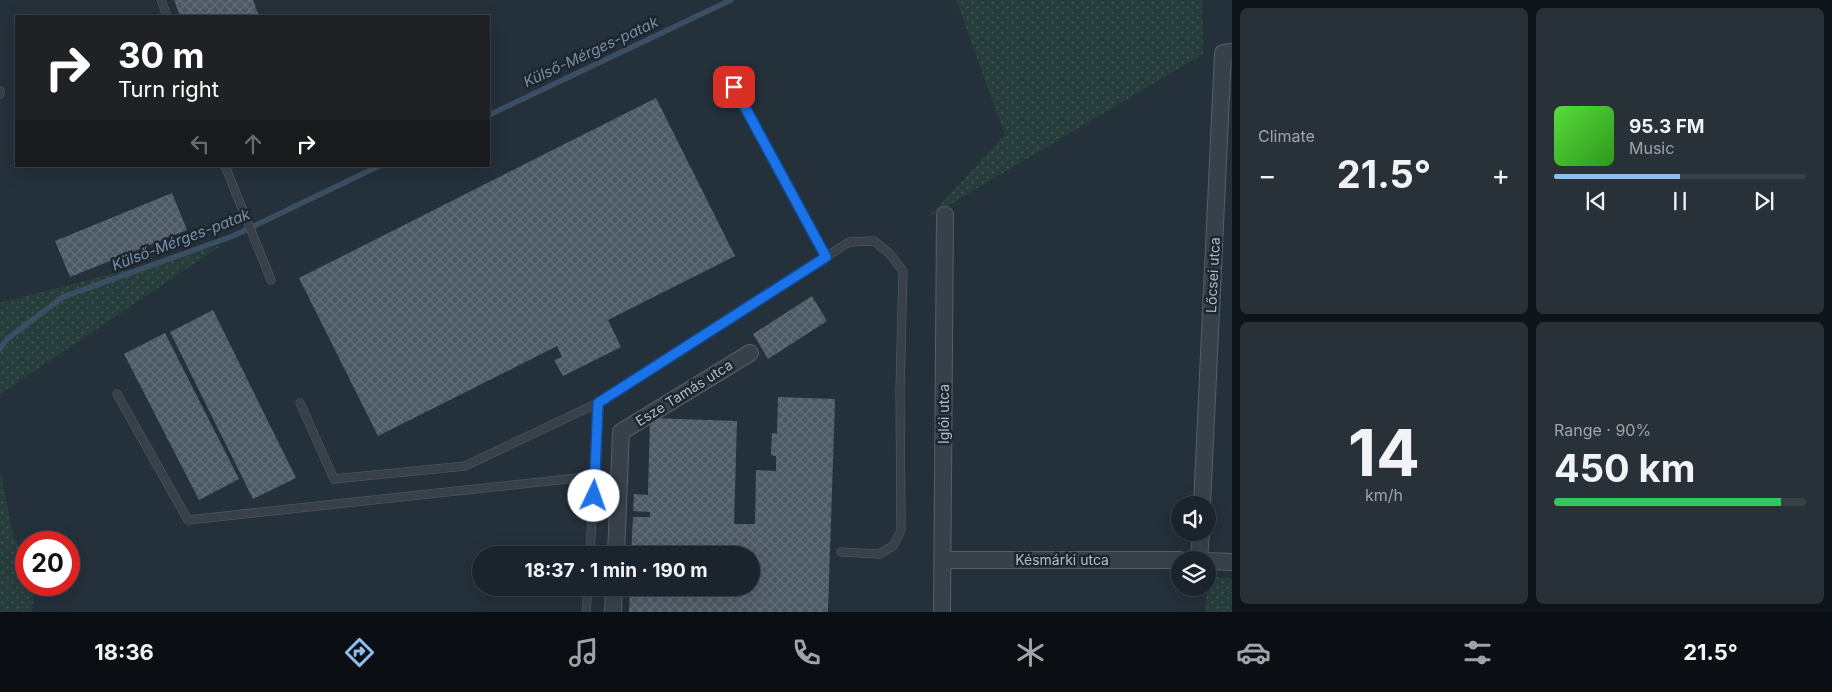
<!DOCTYPE html>
<meta charset="utf-8">
<style>
body{margin:0;font-family:Inter,sans-serif;background:#283038;color:#f1f3f6;height:100vh;display:flex;flex-direction:column;font-size:19px;white-space:nowrap}
*{box-sizing:border-box;margin:0}
p{font-size:16px;color:#a0a4a9}
.icon{flex:none;width:28px;height:28px;fill:none;stroke:currentColor;stroke-width:2;stroke-linecap:round;stroke-linejoin:round}
.map{position:relative;flex:1;overflow:hidden}
.details{display:flex;flex-direction:column;gap:8px;padding:8px;background:#0f1418;width:600px}
.details>*{flex:none}
.hud{position:absolute;left:15px;top:15px;width:475px;height:152px;border-radius:0px;box-shadow:0 5px 20px #0002,0 0 0 1px #394148;background:#202124;color:#fff;overflow:hidden}
.controls{position:absolute;left:1171px;top:496px;display:grid;gap:10px}
.controls a{display:grid;place-items:center;width:45px;height:45px;border-radius:50%;background:#1b242c;box-shadow:0 5px 20px #0002,0 0 0 1px #394148;font-size:25px}
.speed{position:absolute;left:15px;top:531px;display:flex;gap:10px;font-size:25px;font-weight:700;text-align:center}
.speed>*{display:grid;place-content:center;width:65px;height:65px;border-radius:50%;background:#1b242c;box-shadow:0 5px 20px #0002,0 0 0 1px #394148;line-height:1}
.speed .limit{border:8px solid #d22;background:#fff;color:#111}
.pin{position:absolute;display:grid;place-items:center;width:42px;height:42px;color:#fff;margin:-21px;border-radius:10px;box-shadow:0 2px 8px #0006}
.me{position:absolute;width:55px;margin:-28px;rotate:3deg;stroke-linejoin:round;filter:drop-shadow(0 0 4px #0008)}
.turn{display:flex;align-items:center;gap:18px;height:105px;padding:0 20px;font-size:22px}
.turn .icon{width:65px;height:65px;stroke-width:2.5}
.turn b{display:block;font-size:35px;line-height:42px}
.lanes{display:flex;align-items:center;height:48px;padding:0 20px;background:#0003;justify-content:center;gap:25px;direction:ltr}
.lanes .off{opacity:.35}
.big{font-size:38px;font-weight:700;line-height:1.1}
.details .widget{flex:1;display:flex;flex-direction:column;justify-content:center;gap:8px;min-width:0;padding:0 18px;border-radius:8px;background:#283038}
.details .dial{align-items:center;gap:0}
.dial b{font-size:65px;line-height:1}
.song{display:flex;align-items:center;gap:15px}
.cover{width:60px;height:60px;border-radius:8px;background:linear-gradient(135deg,hsl(110 70% 55%),hsl(110 70% 35%))}
.played{height:5px;border-radius:2px;background:linear-gradient(90deg,#8dbef0 50%,#394148 50%)}
.keys{display:flex;justify-content:space-around;direction:ltr}
.heat{display:flex;justify-content:space-between;align-items:center;font-size:28px;direction:ltr}
.charge{height:8px;border-radius:4px;background:linear-gradient(90deg,#34c759 90%,#394148 0)}
.details .tiles{flex:1;display:grid;gap:8px;grid-template-columns:repeat(2,1fr)}
.trip{position:absolute;left:472px;top:546px;width:288px;height:50px;border-radius:25px;background:#1b242c;box-shadow:0 5px 20px #0002,0 0 0 1px #394148;font-weight:700;line-height:50px;text-align:center}
.tabs{display:flex;height:80px;justify-content:space-around;align-items:center;background:#0b0e12;color:#a0a4a9}
.tabs .icon{width:35px;height:35px}
.tabs .on{color:#8dbef0}
.tabs b{font-size:22px;color:#f1f3f6}
main{display:flex;flex:1;min-height:0}
.map>svg:first-child{display:block}
</style>
<main>
<div class="map">
<svg width="1232" height="612" viewBox="0 0 1232 612">
<defs>
<pattern id="grass-dots" width="8" height="8" patternUnits="userSpaceOnUse" patternTransform="scale(1.25)"><rect width="8" height="8" fill="#273d3c"/><path d="M2 2h.1M6 6h.1" fill="none" stroke="#445757" stroke-width="1.8" stroke-linecap="round"/></pattern>
<pattern id="building-cross-hatch" width="8" height="8" patternUnits="userSpaceOnUse" patternTransform="scale(1.25)"><rect width="8" height="8" fill="#4d5965"/><path d="M0 0l8 8M0 8l8-8" fill="none" stroke="#646f7a"/></pattern>
</defs>
<rect width="100%" height="100%" fill="#24303a"/>
<path fill="url(#grass-dots)" d="M956,0H1202L1203,54L929,217L1005,135Z
M222,245L0,394V303Z
M0,470L13,535L26,562V585H34L32,612H0Z
M1208,577L1232,578V612H1205Z"/>
<g fill="none" stroke-linecap="round" stroke-linejoin="round">
<path stroke="#3a4f62" stroke-width="5.5" d="M489,115L731,0
M0,349L7,339L63,297L233,236L379,166"/>
</g>
<path fill="url(#building-cross-hatch)" d="M174,0H253L259,16H180Z
M656,98L735,256L608,320L621,347L563,376L554,360L562,357L557,346L378,436L299,278Z
M172,193L187,230L70,277L55,241Z
M812,296L827,321L768,359L753,334Z
M213,310L296,478L253,499L170,332Z
M165,333L239,479L199,500L124,354Z
M778,397L835,399L828,612H629L630,588H751V555H631L633,517H650V512L633,511L634,494L648,495L650,418L737,421L734,524H755L756,470L776,471V456L771,455L772,433L777,434Z"/>
<g fill="none" stroke-linecap="round" stroke-linejoin="round">
<g stroke="#565f68" stroke-width="9">
<path id="lane" d="M161,0L167,16
M725,70L826,257
M0,91V94
M225,166L271,280
M117,394L188,520L595,476
M300,403L334,479L465,466L598,403
M590,555L598,403L849,242L874,241L889,253L903,271L900,390L901,531L893,546L879,554L841,552
M586,612L588,588"/>
</g>
<g stroke="#565f68" stroke-width="18">
<path id="street" d="M1202,505L1223,53L1232,52
M616,555L621,432L750,353
M944,560H1180
M1199,560L1201,532
M1208,561L1232,562
M613,612L614,588
M942,612L945,215"/>
</g>
<use href="#lane" stroke="#38414a" stroke-width="8"/>
<use href="#street" stroke="#38414a" stroke-width="16"/>
</g>
<g fill="none" stroke-linecap="round" stroke-linejoin="round">
<g stroke="#114b97" stroke-width="12">
<path id="route" d="M594,496L598,403L826,257L734,87"/>
</g>
<use href="#route" stroke="#1a73e8" stroke-width="9"/>
</g>
<g text-anchor="middle" stroke-width="5" stroke-linejoin="round" paint-order="stroke">
<g font-size="14" fill="#b3bcc6" stroke="#1d262f">
<text transform="translate(1213 275) rotate(-87)" y="5">Lőcsei utca</text>
<text transform="translate(684 393) rotate(-32)" y="5">Esze Tamás utca</text>
<text transform="translate(944 414) rotate(-90)" y="5">Iglói utca</text>
<text x="1062" y="565">Késmárki utca</text>
</g>
<g font-size="15" font-style="italic" fill="#7590a7" stroke="#1d262f">
<text transform="translate(591 52) rotate(-25)" y="5">Külső-Mérges-patak</text>
<text transform="translate(181 240) rotate(-21)" y="5">Külső-Mérges-patak</text>
</g>
</g>
</svg>
<div class="controls">
<a><svg class="icon" aria-label="sound" viewBox="0 0 24 24"><path d="M4 9h4l5-4v14l-5-4H4zM17 9q2 3 0 6"/></svg></a>
<a><svg class="icon" aria-label="layers" viewBox="0 0 24 24"><path d="M12 4l9 5-9 5-9-5zM3 14l9 5 9-5"/></svg></a>
</div>
<div class="speed"><div class="limit">20</div></div>
<div class="pin" style="left:734px;top:87px;background:#d93025"><svg class="icon" aria-label="arrive" viewBox="0 0 24 24"><path d="M6 21V4h12l-3 4 3 4H6"/></svg></div>
<svg class="me" style="left:594px;top:496px" viewBox="-20 -20 40 40"><circle r="19" fill="#fff"/><path d="M0-13L10 11 0 6-10 11z" fill="#1a73e8"/></svg>
<div class="trip">18:37 · 1 min · 190 m</div>
<div class="hud">
<div class="turn"><svg class="icon" aria-label="right" viewBox="0 0 24 24"><path d="M7 20v-9h11M14 6l5 5-5 5"/></svg><div><b>30 m</b>Turn right</div></div>
<div class="lanes"><svg class="icon off" aria-label="left" viewBox="0 0 24 24"><path d="M17 20v-9H6M10 6l-5 5 5 5"/></svg><svg class="icon off" aria-label="ahead" viewBox="0 0 24 24"><path d="M12 20V5M6 11l6-6 6 6"/></svg><svg class="icon" aria-label="right" viewBox="0 0 24 24"><path d="M7 20v-9h11M14 6l5 5-5 5"/></svg></div>
</div>
</div>
<section class="details">
<div class="tiles">
<div class="widget"><p>Climate</p>
<div class="heat"><a>−</a><b class="big">21.5°</b><a>+</a></div>
</div>
<div class="widget">
<div class="song"><i class="cover"></i><div><b>95.3 FM</b><p>Music</p></div></div>
<div class="played"></div>
<div class="keys"><svg class="icon" aria-label="previous" viewBox="0 0 24 24"><path d="M18 5L8 12l10 7zM5 5v14"/></svg><svg class="icon" aria-label="pause" viewBox="0 0 24 24"><path d="M8 5v14M16 5v14"/></svg><svg class="icon" aria-label="next" viewBox="0 0 24 24"><path d="M6 5l10 7-10 7zM19 5v14"/></svg></div>
</div>
<div class="widget dial"><b>14</b><p>km/h</p></div>
<div class="widget"><p>Range · 90%</p><b class="big">450 km</b><div class="charge"></div></div>
</div>
</section>
</main>
<nav class="tabs">
<b>18:36</b>
<svg class="icon on" aria-label="directions" viewBox="0 0 24 24"><path d="M12 3l9 9-9 9-9-9zM9 14v-3h6M13 9l2 2-2 2"/></svg>
<svg class="icon" aria-label="music" viewBox="0 0 24 24"><path d="M9 18V5l10-2v13"/><circle cx="6" cy="18" r="3"/><circle cx="16" cy="16" r="3"/></svg>
<svg class="icon" aria-label="phone" viewBox="0 0 24 24"><path d="M5 4h4l2 5-3 2q2 4 5 5l2-3 5 2v4C11 20 4 13 5 4z"/></svg>
<svg class="icon" aria-label="climate" viewBox="0 0 24 24"><path d="M12 3v18M4 7l16 10M4 17L20 7"/></svg>
<svg class="icon" aria-label="car" viewBox="0 0 24 24"><path d="M5 17H2v-5l4-1 3-4h7l3 4 3 1v5h-3M9 17h6M6 11h13"/><circle cx="7" cy="17" r="2"/><circle cx="17" cy="17" r="2"/></svg>
<svg class="icon" aria-label="filters" viewBox="0 0 24 24"><path d="M4 7h16M4 17h16"/><circle cx="9" cy="7" r="2"/><circle cx="15" cy="17" r="2"/></svg>
<b>21.5°</b>
</nav>
